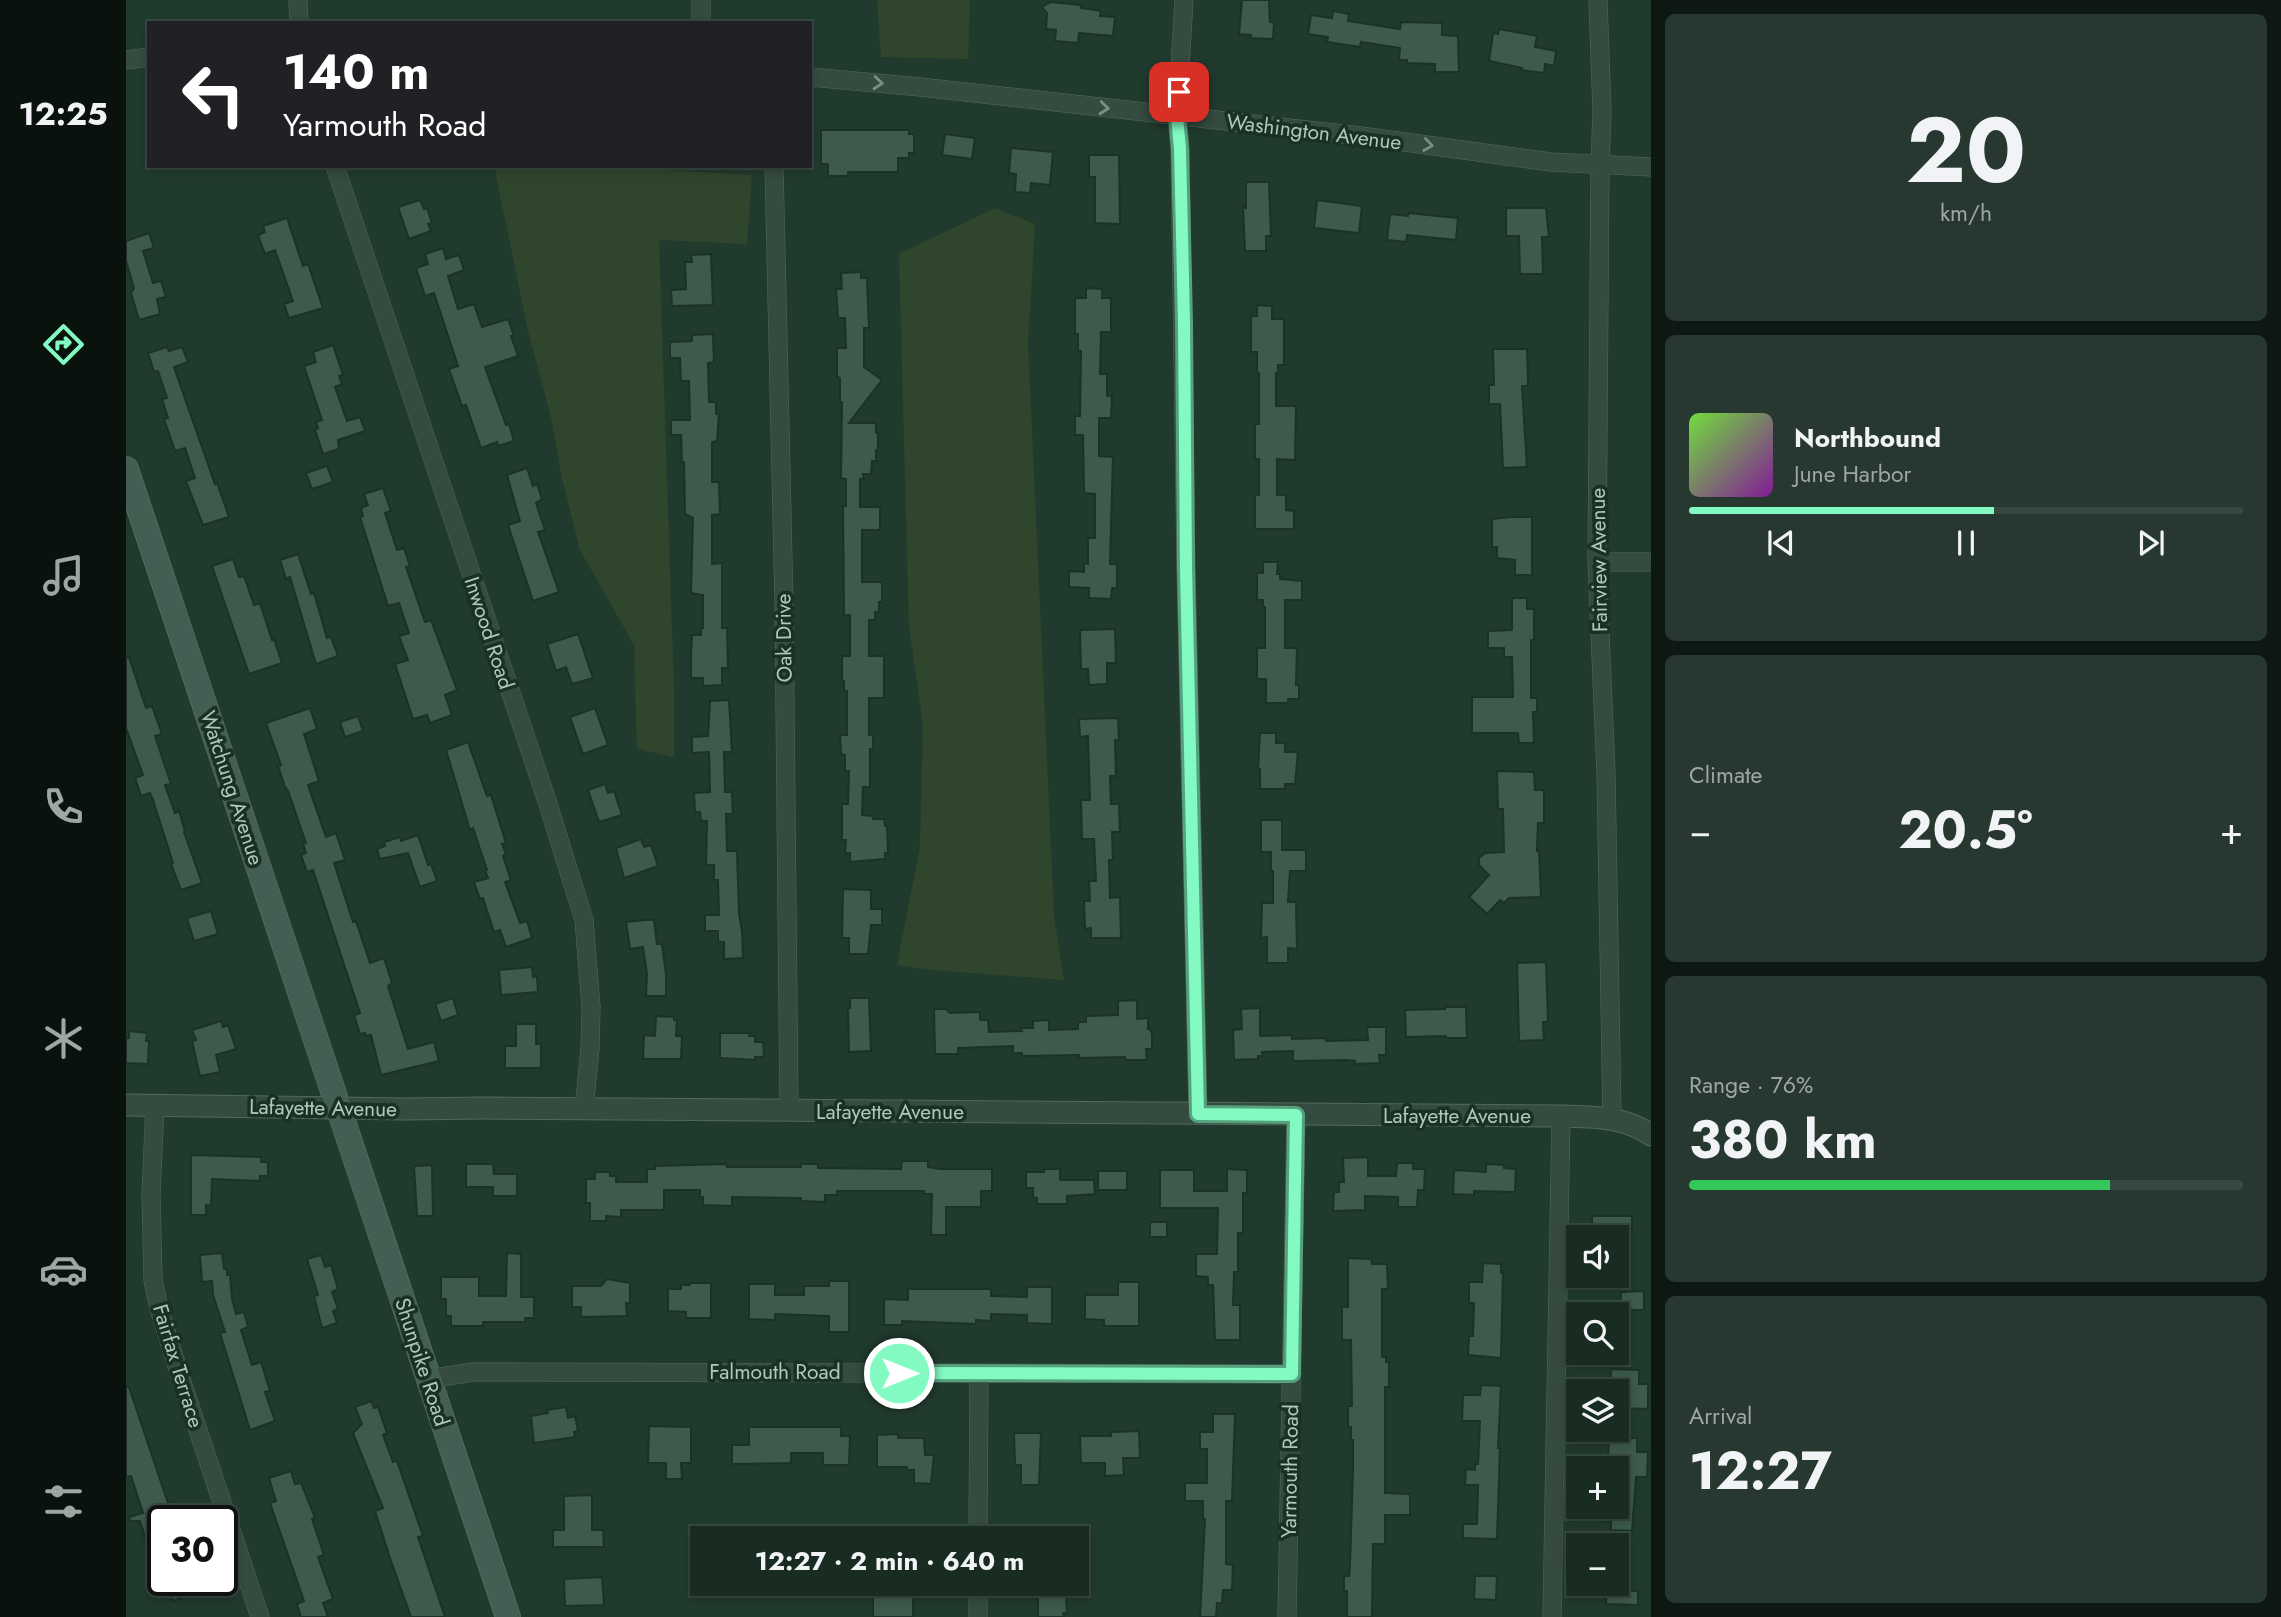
<!DOCTYPE html>
<meta charset="utf-8">
<style>
body{margin:0;font-family:Jost,sans-serif;background:#26382f;color:#f1f3f6;height:100vh;display:flex;flex-direction:column;font-size:26px;white-space:nowrap}
*{box-sizing:border-box;margin:0}
p{font-size:23px;color:#9fa7a5}
.icon{flex:none;width:38px;height:38px;fill:none;stroke:currentColor;stroke-width:2;stroke-linecap:round;stroke-linejoin:round}
.map{position:relative;flex:1;overflow:hidden}
.side{display:flex;flex-direction:column;gap:14px;padding:14px;background:#0e1813;width:630px}
.side>*{flex:none}
.guide{position:absolute;left:21px;top:21px;width:665px;height:147px;border-radius:0px;box-shadow:0 4px 10px #0003,0 0 0 2px #374840;background:#202124;color:#fff;overflow:hidden}
.buttons{position:absolute;left:1440px;top:1225px;display:grid;gap:14px}
.buttons a{display:grid;place-items:center;width:63px;height:63px;border-radius:0px;background:#192c22;box-shadow:0 4px 10px #0003,0 0 0 2px #374840;font-size:35px}
.speed{position:absolute;left:21px;top:1505px;display:flex;gap:14px;font-size:35px;font-weight:700;text-align:center}
.speed>*{display:grid;place-content:center;width:91px;height:91px;border-radius:50%;background:#192c22;box-shadow:0 4px 10px #0003,0 0 0 2px #374840;line-height:1}
.speed .limit{border:4px solid #111;border-radius:10px;background:#fff;color:#111}
.pin{position:absolute;display:grid;place-items:center;width:60px;height:60px;color:#fff;margin:-30px;border-radius:14px;box-shadow:0 4px 10px #0006}
.me{position:absolute;width:77px;margin:-38px;rotate:90deg;stroke-linejoin:round;filter:drop-shadow(0 0 5px #0008)}
.turn{display:flex;align-items:center;gap:24px;height:147px;padding:0 21px;font-size:32px}
.turn .icon{width:91px;height:91px;stroke-width:2.5}
.turn b{display:block;font-size:49px;line-height:60px}
.big{font-size:52px;font-weight:700;line-height:1.1}
.side .tile{flex:1;display:flex;flex-direction:column;justify-content:center;gap:10px;min-width:0;padding:0 24px;border-radius:10px;background:#26382f}
.side .dial{align-items:center;gap:0}
.dial b{font-size:91px;line-height:1}
.song{display:flex;align-items:center;gap:21px}
.cover{width:84px;height:84px;border-radius:10px;background:linear-gradient(135deg,hsl(100 70% 55%),hsl(290 70% 35%))}
.played{height:7px;border-radius:4px;background:linear-gradient(90deg,#82fac2 55%,#374840 55%)}
.keys{display:flex;justify-content:space-around;direction:ltr}
.heat{display:flex;justify-content:space-between;align-items:center;font-size:38px;direction:ltr}
.charge{height:10px;border-radius:5px;background:linear-gradient(90deg,#34c759 76%,#374840 0)}
.trip{position:absolute;left:564px;top:1526px;width:399px;height:70px;border-radius:0px;background:#192c22;box-shadow:0 4px 10px #0003,0 0 0 2px #374840;font-weight:700;line-height:70px;text-align:center}
main{display:flex;flex:1;min-height:0}
.tabs{display:flex;flex-direction:column;width:126px;justify-content:space-around;align-items:center;background:#0a120e;color:#9fa7a5}
.tabs .icon{width:49px;height:49px}
.tabs .selected{color:#82fac2}
.tabs b{font-size:32px;color:#f1f3f6}
.map>svg:first-child{display:block}
</style>
<main>
<nav class="tabs">
<b>12:25</b>
<svg class="icon selected" aria-label="directions" viewBox="0 0 24 24"><path d="M12 3l9 9-9 9-9-9zM9 14v-3h6M13 9l2 2-2 2"/></svg>
<svg class="icon" aria-label="music" viewBox="0 0 24 24"><path d="M9 18V5l10-2v13"/><circle cx="6" cy="18" r="3"/><circle cx="16" cy="16" r="3"/></svg>
<svg class="icon" aria-label="phone" viewBox="0 0 24 24"><path d="M5 4h4l2 5-3 2q2 4 5 5l2-3 5 2v4C11 20 4 13 5 4z"/></svg>
<svg class="icon" aria-label="climate" viewBox="0 0 24 24"><path d="M12 3v18M4 7l16 10M4 17L20 7"/></svg>
<svg class="icon" aria-label="car" viewBox="0 0 24 24"><path d="M5 17H2v-5l4-1 3-4h7l3 4 3 1v5h-3M9 17h6M6 11h13"/><circle cx="7" cy="17" r="2"/><circle cx="17" cy="17" r="2"/></svg>
<svg class="icon" aria-label="filters" viewBox="0 0 24 24"><path d="M4 7h16M4 17h16"/><circle cx="9" cy="7" r="2"/><circle cx="15" cy="17" r="2"/></svg>
</nav>
<div class="map">
<svg width="1525" height="1617" viewBox="0 0 1525 1617">
<rect width="100%" height="100%" fill="#213a2e"/>
<path fill="#30462c" d="M751,0H844L842,59L755,57Z
M368,166H468L626,175L621,244L533,240L548,690V758L511,748L508,645L454,550L436,478L425,417L403,335Z
M869,208L909,224L902,344L928,917L938,980L806,970L771,965L794,846L797,725L783,626L773,254Z"/>
<path fill="#3d5a4c" stroke="#1c3127" stroke-width="2" d="M1116,0H1143L1144,22H1148L1147,39L1125,38V35L1113,34Z
M925,2L955,5V8L975,11L974,16L989,17L987,36L953,33L952,43L929,41L930,30L920,29L921,13L916,7Z
M1207,11L1223,14L1222,21L1274,29L1275,22L1316,23V35L1332,36L1333,72H1309V64L1281,63V60H1273L1274,48L1235,42L1234,47L1201,42L1202,37L1182,34L1185,15L1206,18Z
M1373,29L1411,36L1409,47L1430,51L1428,66L1419,64L1418,73L1395,70L1396,68L1363,61L1367,33L1372,34Z
M695,130H783V134H788V153H783V158H772V172H722V176H702V164H695Z
M819,134L849,138L846,159L816,155Z
M885,148L927,152L924,185L905,183L904,193L889,192L890,174L883,173Z
M963,155H993L994,224L969,223V177H963Z
M1120,182H1143L1145,236H1140V251H1119L1117,207L1120,208Z
M294,200L298,209L301,208L306,223L302,224L305,231L283,239L272,207Z
M1191,200L1236,206L1233,233L1188,228Z
M1380,208H1420L1423,237H1416L1417,274H1394L1393,236H1380Z
M1282,213L1332,218L1330,240L1281,235L1280,242L1261,240L1264,214L1282,216Z
M161,218L177,266L182,264L197,308L163,318L158,304L167,301L149,250L139,254L132,235L139,232L137,226Z
M23,233L28,248L17,251L27,283L35,281L40,297L31,299L34,314L13,320L5,293L8,288L0,261V241Z
M317,248L320,259L333,255L338,270L322,276L332,309L348,304L356,327L382,319L388,336H385L392,356L359,367L380,425L383,424L388,441L372,446L371,442L355,448L340,405L336,406L323,369L332,366L308,293L299,296L290,268L302,264L299,254Z
M585,254L587,305L546,306L545,290L560,289L559,262H566L565,255Z
M735,272V278H741L743,328H738V367L756,380L723,423H750V433H752V449L750,450V461H746L745,474H737L738,479H734V507H754V530H736V582H756V602H753V612H749V620H743V656H758V698H743V735H747V749H744V787H737L736,815L747,816V819H758L759,826H761L762,853H759V859L724,862V853H719L720,840H716V804H722L723,771H719V755L715,754L714,735H721V691H718V681H716V656H724V615H718L717,506H720V479L715,478L716,402H714V378L711,377V348H720L719,318H712L710,289H716L715,273Z
M960,288L976,289V298H985V332H975L974,374H981V396H986L985,418H973V456L987,457L984,564H991V588H986L985,599L963,598V588L943,587V571L958,572V563L962,564V538H969V494L958,493L957,435H949V416H954L955,351H952V334H949V298H960Z
M1131,305L1146,306V319H1158V365H1152V373H1150V406H1170L1169,460L1151,459V495H1160V510L1168,511V529H1129V495H1133V459H1129V424H1133V373H1131V352H1125V316H1131Z
M587,334L588,362L582,363L583,402H590V414H593L591,441L586,442V482H593L594,514L586,515V564L596,563V628H601L602,668H596V685L577,686V678H565V655L566,635H575V628H577V595L565,593L567,518L559,514L558,462H556L555,435H545V420H564L563,381H555L554,358H544V342L566,341V335Z
M207,345L217,375L213,376L216,384L209,387L221,421L234,417L239,431L212,440L213,449L197,454L189,430L192,428L190,422L196,420L178,366L190,362L187,352Z
M41,347L43,351L56,347L62,362L48,367L50,373L89,484L91,483L103,517L77,525L60,481L69,478L59,448L49,451L38,419L42,418L36,399L41,398L32,371L28,372L22,353Z
M1367,349H1401L1402,384L1401,386H1396L1401,467L1377,468L1374,404H1363V385H1368Z
M201,466L207,482L186,489L180,473Z
M401,468L407,486L411,484L416,499L410,503L419,530L412,532L433,592L407,601L382,525L394,521L381,475Z
M257,488L265,511L259,513L271,550L278,548L284,566L280,567L299,622L305,620L331,690L319,695L326,715L304,723L301,715L287,719L269,664L282,660L273,636L283,633L273,603L262,606L234,517L237,516L235,508L242,505L238,494Z
M1385,517H1406V575H1389V560L1371,558V547H1366V519Z
M172,554L185,594L188,593L201,638L205,637L212,656L190,664L164,577L160,579L154,560Z
M107,559L113,577L118,576L128,605L134,603L146,640L148,639L156,663L123,674L86,566Z
M1137,562H1152L1151,574H1154V579L1176,581V600H1159V648H1171L1170,685H1173V699H1162V703H1140V679H1131V648H1139V607H1137V600H1131V573H1137Z
M1386,598H1401V609H1408V640H1405V698H1411V712H1407L1408,743H1393L1392,733H1346V697H1387L1386,657H1378V648H1362V631L1386,630Z
M989,629L990,663H981V684L963,685L962,669H955L954,630Z
M452,634L467,678L446,684L440,667L430,671L421,644Z
M3,657L20,708L26,706L36,734L29,736L45,784L39,785L49,813L53,811L59,831L58,832L76,883L55,890L45,864L47,863L27,800L24,793L15,796L9,778L17,775L0,728V658Z
M603,700L606,752H598L599,792H606L607,814H600L601,851H611L613,914L616,931L617,958L598,959V942H592V931H579V915H593L592,880H588V865H580L581,821H575L574,812H569L568,793L584,792L583,752L566,753V737L582,736L584,701Z
M184,708L191,729L178,734L193,781L182,785L200,837L210,833L219,860L208,863L227,922L230,921L244,963L258,958L266,983L262,986L282,1049L308,1042L313,1061L255,1075L245,1035L240,1036L239,1033L234,1034L228,1015L234,1013L187,870L181,872L175,855L180,853L177,844L180,843L162,791L159,787L152,766L155,765L140,723Z
M469,708L482,745L457,754L444,717Z
M232,716L237,731L219,737L214,722Z
M992,718L993,740H989L990,776H984L985,804H993L994,832H986L987,860H983L984,898L994,897L995,938H965V928L959,929L958,901H964L963,881H970L968,839H956L955,800H964L962,736L954,737L953,719Z
M1134,733H1150V743H1159V752H1172L1169,784H1159V789H1134V769H1132Z
M342,742L361,796L365,795L380,843L376,844L380,854L377,856L385,880L379,882L394,923L401,921L406,938L380,947L374,930L368,932L357,898L354,899L348,882L362,878L359,871L361,870L347,828L344,830L320,750Z
M1371,771L1408,772L1409,790H1418V823H1412L1411,851H1413L1415,897L1383,898L1378,903L1374,900L1361,914L1343,897L1363,875L1353,865V858L1359,853L1378,852L1377,809H1372Z
M479,784L482,793L488,791L496,815L473,822L462,790Z
M1135,820H1156V850H1180V871H1164L1162,902H1170L1171,949L1162,948V963H1141V937L1135,938L1136,903H1147V871H1145V852H1135Z
M292,835L302,865L305,864L311,881L294,887L282,853L254,859L251,849L259,846L258,842L274,837L275,841Z
M515,839L518,847L525,845L532,866L498,878L490,848Z
M717,889L745,890V909H756V925H745L742,954H723V938H716Z
M85,911L92,934L68,941L61,918Z
M519,920H528L531,944H536L540,975V996H520L521,974L517,947L504,949L500,922Z
M1420,962L1422,1022H1417L1418,1040L1393,1041L1391,963Z
M406,967L407,977L411,976L412,992L375,995L373,970Z
M327,998L332,1015L315,1021L309,1004Z
M724,998H743L745,1051L723,1052L722,1008H724Z
M1011,1000V1019L1022,1018V1029H1024L1026,1034V1049H1020L1021,1060H1000L999,1057L953,1058V1055L896,1056V1053H887V1046L832,1048V1054H809L808,1009H820L824,1013L854,1012V1020H862L863,1032L896,1031L895,1028H907V1021L923,1020V1030L952,1029V1022H960V1016L992,1015V1001Z
M1319,1007H1340L1341,1038H1320V1036L1280,1037L1279,1010L1319,1009Z
M1134,1008V1036L1166,1035V1039L1200,1038V1041L1242,1040L1241,1027H1260V1055H1253L1254,1063L1229,1064V1061L1221,1060L1167,1061V1051L1136,1052L1137,1056H1132V1059L1108,1060L1107,1030L1116,1029L1115,1009Z
M530,1016L548,1017V1020H551L550,1036H556L555,1059H517L518,1035L529,1036Z
M95,1021L97,1027L102,1025L110,1049L90,1055L94,1072L74,1076L66,1041L70,1040L66,1030Z
M390,1024H410V1044H415V1068H379V1046H390Z
M3,1031L21,1033L20,1041H23L22,1064L0,1063V1038H3Z
M594,1033H623V1036H629V1042H637L638,1057H629V1060L594,1058Z
M65,1155L135,1157V1162H142V1176H134V1181L86,1179L85,1206L80,1205V1215H65Z
M1242,1157V1176H1270L1271,1163H1287V1169H1299L1298,1190H1292L1291,1207H1272V1197L1239,1196V1210L1207,1211L1208,1192H1213V1182H1218L1217,1158Z
M776,1161H802V1167L814,1169H866V1191H855V1207H820V1235H805L806,1194H798V1191H711V1195H699V1202L675,1201V1198L606,1197V1206L577,1205V1197H574V1190H538V1210H495V1217L480,1216V1221H464V1203H460V1179H469V1172H484V1176H490V1182H521V1169H529V1166L600,1164L601,1167H675V1164H692V1168L775,1169Z
M340,1164H367L368,1174H391V1196H367V1187H340Z
M1360,1164L1378,1165V1168L1390,1169L1389,1192L1348,1191V1195L1327,1194L1328,1170L1360,1172Z
M306,1165L307,1216H291L288,1166Z
M918,1169H934V1180H968L969,1194L941,1196V1204H911V1198L907,1197V1188H900V1172H918Z
M1101,1169L1121,1170V1193H1117V1233H1112V1272H1108L1107,1305H1114V1340H1089L1087,1285H1082V1277L1070,1276V1254H1091L1092,1208H1034V1170H1068V1191H1101Z
M972,1171H1001V1190H972Z
M1466,1216H1506V1232H1501V1237H1466Z
M1024,1222H1041V1237H1024Z
M96,1253L98,1269H101V1275H104L106,1299L110,1314L118,1312L122,1327L115,1330L126,1365L135,1362L144,1391L139,1392L149,1421L124,1430L94,1333L99,1332L87,1295L86,1281L76,1282L74,1255Z
M381,1253L395,1254V1297H408V1318H399V1322H357V1326H325V1316H320V1299H315V1277H353V1296H380Z
M195,1255L199,1267L205,1265L212,1289L206,1292L212,1309L207,1311L211,1323L196,1328L188,1296L192,1295L181,1259Z
M1222,1258L1245,1259L1246,1264H1261L1262,1289H1256V1357H1260V1362H1263V1387H1259V1493L1284,1494V1515H1259V1544H1247L1246,1617H1221V1591H1218V1576H1223L1224,1564L1227,1470V1440H1225V1427H1222V1406H1226L1225,1340H1216V1307H1222Z
M1357,1263L1375,1264V1273H1377L1375,1358L1342,1355L1343,1336H1347L1348,1303H1343V1282H1356Z
M481,1279L504,1283V1303H500L501,1316L455,1317V1307H446V1286H475Z
M703,1281H723V1332H703V1316L649,1314V1320L623,1319V1284H649V1295H678V1286H703Z
M992,1282H1013V1326H978V1320L959,1319V1295H992Z
M564,1283H585V1318H560V1312L542,1311V1289H555V1285H564Z
M901,1287H926V1324L901,1323V1315L865,1314V1321L850,1320V1324L776,1321V1325H758V1299L782,1300V1289H865V1296L901,1297Z
M1518,1291V1310H1494L1495,1292Z
M1485,1369L1513,1370V1384H1522V1409L1491,1408V1391H1484Z
M1355,1385L1375,1386L1372,1448H1374L1371,1539L1337,1538V1524H1351L1352,1485H1339L1340,1469L1349,1470V1464H1352L1354,1421H1336L1337,1395H1354Z
M0,1387H3L48,1521H37V1541L22,1546L14,1521H4L3,1517L17,1513L5,1476L0,1477Z
M245,1401L248,1408L252,1407L261,1433L257,1435L267,1462L271,1461L297,1536L292,1537L319,1617H285L265,1561L249,1511L257,1508L227,1433L236,1424L229,1407Z
M440,1407L442,1418L449,1416L452,1431L448,1432L449,1437L408,1443L405,1416L422,1413L421,1410Z
M1087,1414H1109L1106,1501H1100V1564L1107,1565L1106,1590H1097L1096,1603H1091L1090,1617H1074L1079,1519H1077V1501H1059V1483H1081V1449H1074V1432H1087Z
M523,1426L565,1427V1463H555L556,1479H540V1463H522Z
M623,1427H715V1436H724L723,1465H697V1453H665V1463L606,1464V1445H623Z
M1013,1431L1014,1458H997L998,1475L979,1476V1463H955L954,1436H985V1432Z
M888,1433H915L913,1485H895V1465H889Z
M772,1434V1438H798L799,1455H808L805,1484L788,1483V1470H781V1467H751V1435Z
M1483,1438H1511V1452H1522L1521,1477H1510L1506,1531L1485,1530V1522H1481V1507H1491V1468H1485V1461H1482Z
M165,1471L169,1484L175,1483L189,1518L186,1519L198,1555L192,1557L207,1599L197,1603L202,1617H175L171,1604L178,1601L144,1503L150,1501L143,1478Z
M466,1495V1530H477L478,1547H427V1530H438V1496Z
M1349,1576H1371L1370,1600L1348,1599Z
M476,1577L478,1605L439,1606L438,1579Z
M41,1580H68L72,1593L47,1601Z
M770,1584H785V1592H787V1617H747V1587H770Z
M1481,1584H1504V1591H1512V1605L1480,1604Z
M912,1596H940L941,1613H937L938,1617H912Z"/>
<g fill="none" stroke-linecap="round" stroke-linejoin="round">
<g stroke="#53685e" stroke-width="19">
<path id="minor" d="M172,0L173,23
M575,0V23
M1058,0L1051,116L1054,149L1060,568L1072,1114
M1472,0L1476,113L1474,163L1471,562L1480,773L1486,1119
M0,60L23,57
M684,77L794,87L1235,136L1425,162L1525,167
M209,166L421,801L458,920L465,1007L464,1049L458,1109
M648,166L658,604L663,1111
M1471,562H1525
M29,1105L25,1194L27,1280L33,1309L54,1376L134,1617
M302,1379L347,1372L1166,1374
M852,1538L853,1373
M852,1617V1584
M1161,1617L1170,1115
M1426,1617L1435,1116"/>
</g>
<g stroke="#53685e" stroke-width="23">
<path id="tertiary" d="M0,1105L279,1109L358,1108L1435,1116C1466,1117 1498,1116 1525,1135"/>
</g>
<g stroke="#53685e" stroke-width="26">
<path id="secondary" d="M0,469L382,1617"/>
</g>
<use href="#minor" stroke="#354b40" stroke-width="18"/>
<use href="#tertiary" stroke="#354b40" stroke-width="21"/>
<use href="#secondary" stroke="#435e52" stroke-width="24"/>
</g>
<defs><path id="oneway-chevron" d="M-2-3.5L2.5 0L-2 3.5" fill="none" stroke-width="1.6" stroke-linecap="round" stroke-linejoin="round" transform="scale(1.75)"/></defs>
<g stroke="#798f84">
<use href="#oneway-chevron" transform="translate(752 83) rotate(5)"/>
<use href="#oneway-chevron" transform="translate(978 108) rotate(6)"/>
<use href="#oneway-chevron" transform="translate(1302 145) rotate(8)"/>
</g>
<g fill="none" stroke-linecap="round" stroke-linejoin="round">
<g stroke="#54a27e" stroke-width="18">
<path id="route" d="M773,1373L1166,1374L1170,1115L1072,1114L1060,568L1058,322L1054,149L1051,116L1053,92"/>
</g>
<use href="#route" stroke="#82fac2" stroke-width="12"/>
</g>
<g text-anchor="middle" stroke-width="7" stroke-linejoin="round" paint-order="stroke">
<g font-size="21" fill="#b0c7bc" stroke="#1a2f25">
<text transform="translate(1188 132) rotate(7)" y="7">Washington Avenue</text>
<text transform="translate(1473 560) rotate(-91)" y="7">Fairview Avenue</text>
<text transform="translate(363 633) rotate(72)" y="7">Inwood Road</text>
<text transform="translate(658 638) rotate(-91)" y="7">Oak Drive</text>
<text transform="translate(106 788) rotate(72)" y="7">Watchung Avenue</text>
<text transform="translate(197 1108) rotate(1)" y="7">Lafayette Avenue</text>
<text x="764" y="1119">Lafayette Avenue</text>
<text x="1331" y="1123">Lafayette Avenue</text>
<text transform="translate(296 1362) rotate(72)" y="7">Shunpike Road</text>
<text transform="translate(52 1366) rotate(73)" y="7">Fairfax Terrace</text>
<text x="649" y="1379">Falmouth Road</text>
<text transform="translate(1164 1471) rotate(-89)" y="7">Yarmouth Road</text>
</g>
</g>
</svg>
<div class="buttons">
<a><svg class="icon" aria-label="sound" viewBox="0 0 24 24"><path d="M4 9h4l5-4v14l-5-4H4zM17 9q2 3 0 6"/></svg></a>
<a><svg class="icon" aria-label="search" viewBox="0 0 24 24"><circle cx="10" cy="10" r="6"/><path d="M15 15l6 6"/></svg></a>
<a><svg class="icon" aria-label="layers" viewBox="0 0 24 24"><path d="M12 4l9 5-9 5-9-5zM3 14l9 5 9-5"/></svg></a>
<a>+</a>
<a>−</a>
</div>
<div class="speed"><div class="limit">30</div></div>
<div class="pin" style="left:1053px;top:92px;background:#d93025"><svg class="icon" aria-label="arrive" viewBox="0 0 24 24"><path d="M6 21V4h12l-3 4 3 4H6"/></svg></div>
<svg class="me" style="left:773px;top:1373px" viewBox="-20 -20 40 40"><circle r="17" fill="#82fac2" stroke="#fff" stroke-width="3"/><path d="M0-11L8 9 0 5-8 9z" fill="#fff"/></svg>
<div class="trip">12:27 · 2 min · 640 m</div>
<div class="guide">
<div class="turn"><svg class="icon" aria-label="left" viewBox="0 0 24 24"><path d="M17 20v-9H6M10 6l-5 5 5 5"/></svg><div><b>140 m</b>Yarmouth Road</div></div>
</div>
</div>
<section class="side">
<div class="tile dial"><b>20</b><p>km/h</p></div>
<div class="tile">
<div class="song"><i class="cover"></i><div><b>Northbound</b><p>June Harbor</p></div></div>
<div class="played"></div>
<div class="keys"><svg class="icon" aria-label="previous" viewBox="0 0 24 24"><path d="M18 5L8 12l10 7zM5 5v14"/></svg><svg class="icon" aria-label="pause" viewBox="0 0 24 24"><path d="M8 5v14M16 5v14"/></svg><svg class="icon" aria-label="next" viewBox="0 0 24 24"><path d="M6 5l10 7-10 7zM19 5v14"/></svg></div>
</div>
<div class="tile"><p>Climate</p>
<div class="heat"><a>−</a><b class="big">20.5°</b><a>+</a></div>
</div>
<div class="tile"><p>Range · 76%</p><b class="big">380 km</b><div class="charge"></div></div>
<div class="tile"><p>Arrival</p><b class="big">12:27</b></div>
</section>
</main>
